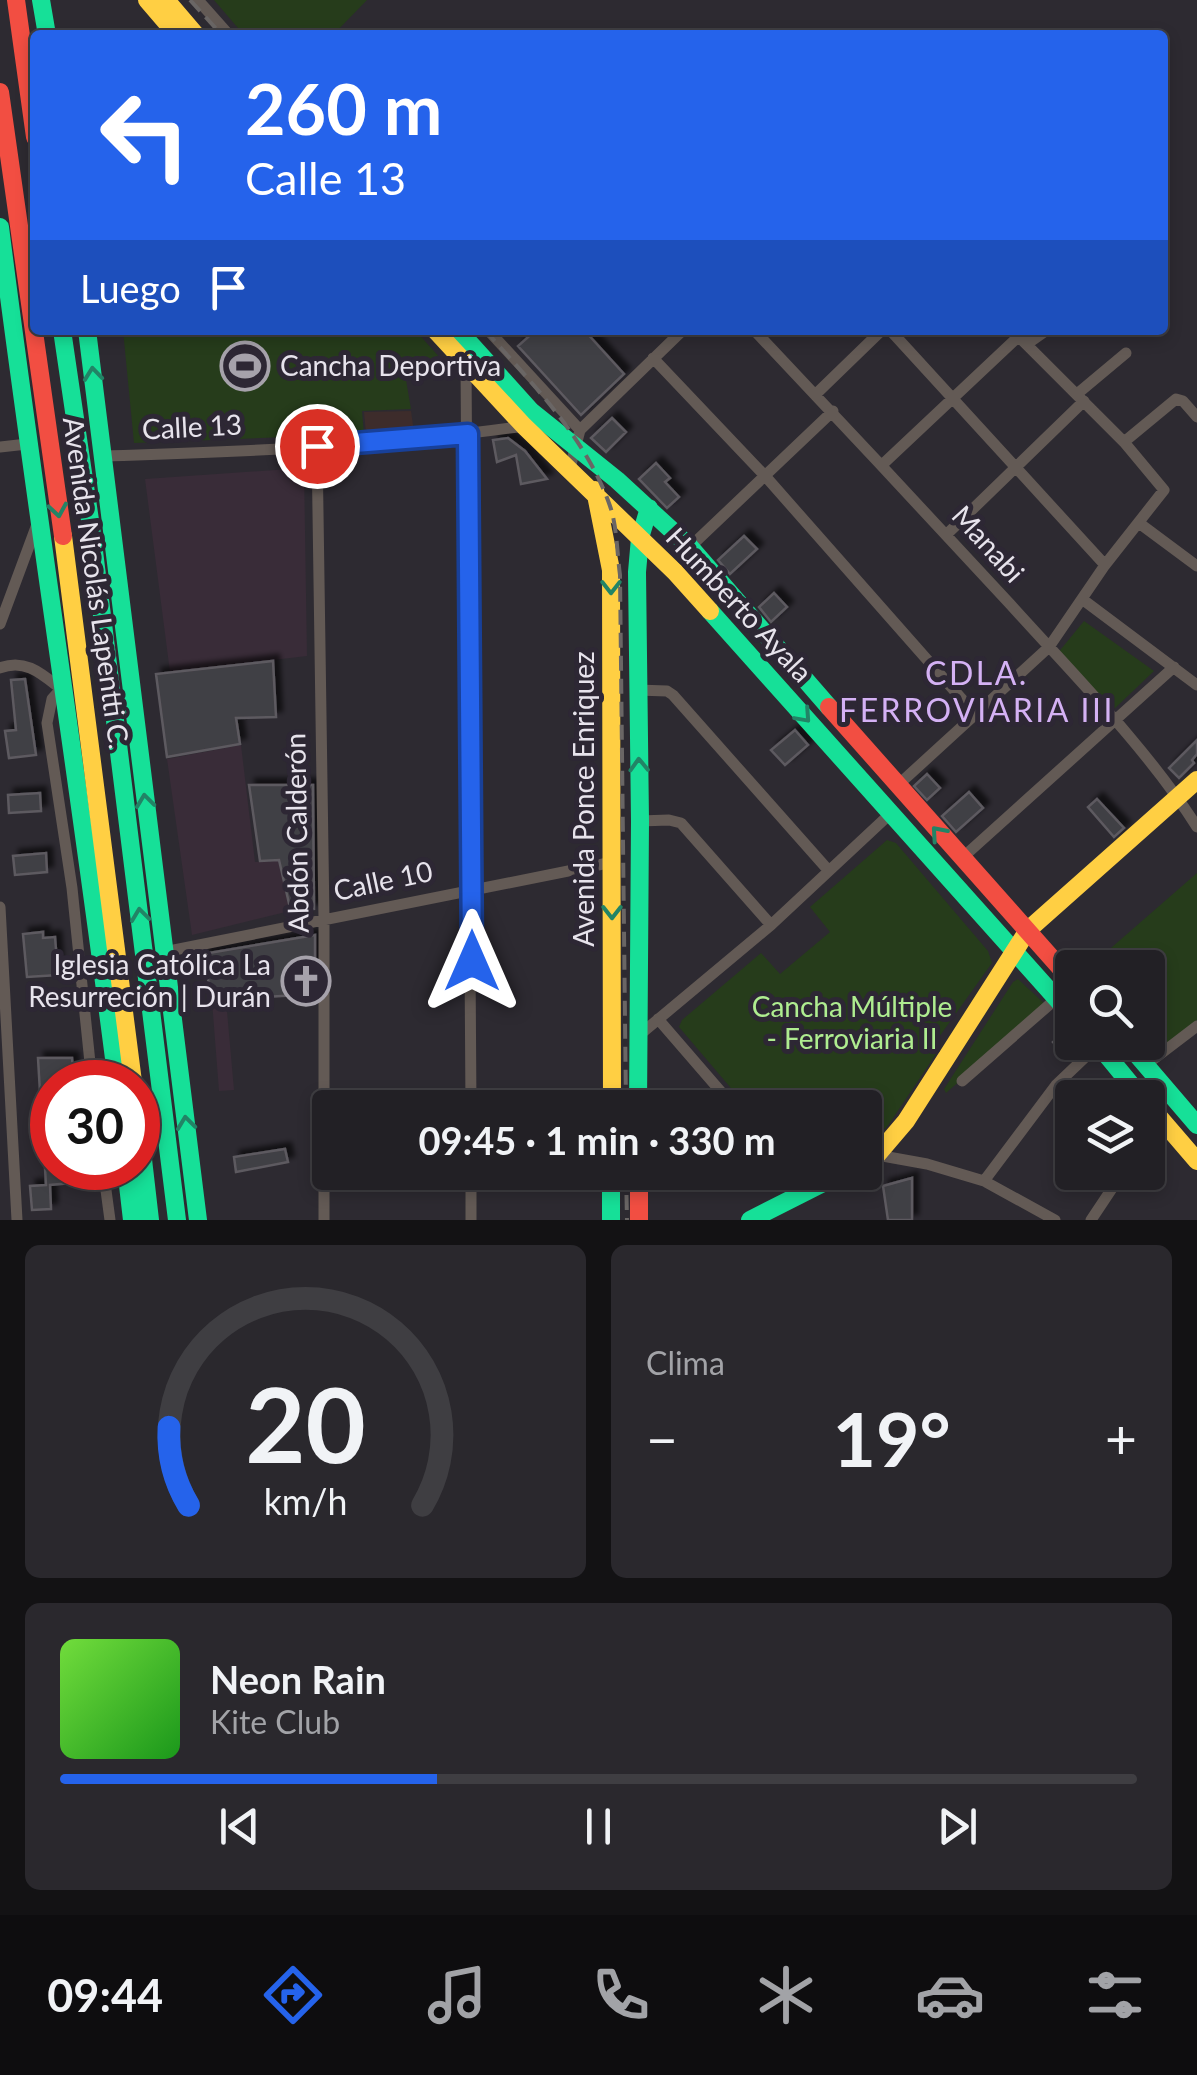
<!DOCTYPE html>
<html lang="es">
<meta charset="utf-8">
<style>
body{margin:0;font-family:Lato,sans-serif;background:#2a282d;color:#f1f3f6;height:100vh;display:flex;flex-direction:column;font-size:38px;white-space:nowrap}
*{box-sizing:border-box;margin:0}
p{font-size:32px;color:#a2a3a7}
.icon{flex:none;width:55px;height:55px;fill:none;stroke:currentColor;stroke-width:2;stroke-linecap:round;stroke-linejoin:round}
.map{position:relative;height:1220px;overflow:hidden}
.drawer{display:flex;flex-direction:column;gap:25px;padding:25px;background:#131214;flex:1}
.drawer>*{flex:none}
.guide{position:absolute;left:30px;top:30px;width:1138px;height:305px;border-radius:10px;box-shadow:0 5px 15px #0003,0 0 0 2px #3f3e42;background:#2563eb;color:#fff;overflow:hidden}
.controls{position:absolute;left:1055px;top:950px;display:grid;gap:20px}
.controls a{display:grid;place-items:center;width:110px;height:110px;border-radius:10px;background:#222025;box-shadow:0 5px 15px #0003,0 0 0 2px #3f3e42;font-size:50px}
.speed{position:absolute;left:30px;top:1060px;display:flex;gap:20px;font-size:50px;font-weight:700;text-align:center}
.speed>*{display:grid;place-content:center;width:130px;height:130px;border-radius:50%;background:#222025;box-shadow:0 5px 15px #0003,0 0 0 2px #3f3e42;line-height:1}
.speed .limit{border:15px solid #d22;background:#fff;color:#111}
.pin{position:absolute;display:grid;place-items:center;width:85px;height:85px;color:#fff;margin:-42px;border:5px solid #fff;border-radius:50%;box-shadow:0 2px 10px #0007}
.me{position:absolute;width:110px;margin:-55px;rotate:0deg;stroke-linejoin:round;filter:drop-shadow(0 0 8px #0008)}
.turn{display:flex;align-items:center;gap:35px;height:210px;padding:0 50px;font-size:45px}
.turn .icon{width:130px;height:130px;stroke-width:2.5}
.turn b{display:block;font-size:70px;line-height:85px}
.then{display:flex;align-items:center;height:95px;padding:0 50px;background:#0003;gap:20px;font-size:38px}
.big{font-size:75px;font-weight:700;line-height:1.1}
.drawer .card{flex:1;display:flex;flex-direction:column;justify-content:center;gap:15px;min-width:0;padding:0 35px;border-radius:15px;background:#2a282d}
.drawer .dial{align-items:center;gap:0}
.dial svg{height:260px;overflow:visible;fill:none;stroke:#3f3e42;stroke-width:7;stroke-linecap:round;text-anchor:middle}
.dial text{fill:#f1f3f6;stroke:none}
.song{display:flex;align-items:center;gap:30px}
.cover{width:120px;height:120px;border-radius:15px;background:linear-gradient(135deg,hsl(100 70% 55%),hsl(120 70% 35%))}
.played{height:10px;border-radius:5px;background:linear-gradient(90deg,#2563eb 35%,#3f3e42 35%)}
.keys{display:flex;justify-content:space-around;direction:ltr}
.heat{display:flex;justify-content:space-between;align-items:center;font-size:55px;direction:ltr}
.drawer .tiles{flex:1;display:grid;gap:25px;grid-template-columns:1fr 1fr}
.card:last-child{grid-column:span 2}
.trip{position:absolute;left:312px;top:1090px;width:570px;height:100px;border-radius:10px;background:#222025;box-shadow:0 5px 15px #0003,0 0 0 2px #3f3e42;font-weight:700;line-height:100px;text-align:center}
.tab-bar{display:flex;height:160px;justify-content:space-around;align-items:center;background:#0e0d0f;color:#a2a3a7}
.tab-bar .icon{width:70px;height:70px}
.tab-bar .active{color:#2563eb}
.tab-bar b{font-size:45px;color:#f1f3f6}
.map>svg:first-child{display:block}
</style>
<div class="map">
<svg width="1197" height="1220" viewBox="0 0 1197 1220">
<defs>
<filter id="shadow"><feDropShadow dx="6" dy="-6" stdDeviation="2.5" flood-color="#0009"/></filter>
</defs>
<rect width="100%" height="100%" fill="#2d2a31"/>
<path fill="#392c38" d="M304,468L307,656L170,672L145,479Z
M241,745L255,862L278,861L290,911L192,935L167,759Z
M226,1000L234,1090L219,1091L212,1001Z"/>
<path fill="#3d2c2b" d="M411,411L414,432L366,434L364,412Z"/>
<path fill="#263c1b" d="M214,0H367L333,35H244Z
M123,330H415L442,360L406,380L411,409L362,411L364,434L134,443Z
M1084,621L1154,671L1112,711L1057,654Z
M887,840L896,843L988,951L992,963L934,1044L936,1054L889,1124L865,1151V1108L747,1107L679,1027L682,1020L761,953L780,974L830,932L810,907Z
M1197,873V1020L1156,1054L1146,1043L1148,968H1088Z
M1018,979L1046,1005L946,1093L944,1089L1013,982Z"/>
<path fill="#413f44" stroke="#5d5a60" stroke-width="2.5" filter="url(#shadow)" d="M536,330H584L624,374L581,415L518,346Z
M612,418L626,432L606,452L591,438Z
M508,438L525,451L547,479L521,484L516,455L497,462L493,440Z
M656,463L670,478L665,482L679,497L667,508L639,479Z
M744,536L757,549L730,574L718,560Z
M774,593L787,607L771,622L759,607Z
M273,661L276,717L236,718L240,744L167,757L156,674Z
M25,679L36,755L9,758L5,731L16,730L11,680Z
M795,730L808,745L785,765L771,750Z
M1197,740V754L1192,760L1194,763L1179,778L1169,768Z
M927,774L940,788L927,800L914,786Z
M249,785H313L314,909L291,912L279,860L260,861Z
M969,792L983,808L956,832L942,816Z
M40,793L41,811L9,813L8,795Z
M1097,799L1124,828L1114,837L1088,807Z
M46,853L47,872L15,875L13,856Z
M43,932V938L55,937L58,975L27,977L23,934Z
M315,935V994L212,1000L203,954Z
M1063,1033L1079,1050L1069,1059L1053,1042Z
M38,1058H72L74,1082H52V1161H44Z
M285,1149L288,1162L236,1172L234,1157Z
M45,1168H81L82,1182L50,1185L51,1209L32,1210L30,1186L46,1185Z
M912,1178V1220H888L883,1186Z"/>
<g fill="none" stroke-linecap="round" stroke-linejoin="round">
<path stroke="#635a55" stroke-width="11" d="M198,0L229,35
M488,330L580,430
M754,330C840,421 925,512 1010,604C1073,674 1147,748 1197,827
M890,330L1105,565
M1027,344L1047,330
M653,358L766,477L975,714
M466,365L471,1108
M816,394L882,330
M1077,394L1126,353
M1124,442L1176,399L1183,401L1197,417
M317,445L324,919V1220
M0,447L27,444
M102,456C242,452 385,446 524,426
M883,464L1019,336
M570,468L580,430L683,330
M1139,523L1197,566
M946,535L1084,401
M690,547L833,411
M1082,599L1197,685
M0,624L39,519
M0,668C25,658 42,674 61,689L52,699L47,723L72,888L92,1082
M637,690L667,691L673,695L829,871
M897,786L1049,647L1105,565L1164,490L1124,442L1012,330
M640,821L669,820L681,823L771,925
M961,859L1174,667
M0,907L17,1220
M164,952L613,862
M658,1019L735,1108
M637,1037L771,925L891,813
M1146,1065L1197,1026
M962,1081L1057,998
M1148,1136L1160,1118
M877,1155L927,1164L984,1181L1055,1220
M103,1168L110,1220
M791,1172L806,1190
M984,1181L1056,1085L1098,1045
M471,1220V1172
M1091,1220L1123,1172"/>
<path stroke="#16e098" stroke-width="18" d="M41,0L47,35
M0,227C36,513 81,796 117,1082
M62,330L91,527L177,1220
M87,330L198,1220
M458,330L531,411L617,480L690,547L829,707
M710,611L1072,1016
M1096,1042L1142,1098
M1126,1042L1197,1125
M638,1108L640,821L637,572L640,538L649,508
M138,1116L150,1220
M126,1168L132,1220
M611,1172V1220
M750,1220L845,1172"/>
<path stroke="#ffcf43" stroke-width="18" d="M147,0L177,35
M166,0L196,35
M435,330L524,426L675,572L710,611
M595,490L611,570L612,1108
M63,536L133,1082
M1148,1104L1197,1161
M865,1162L877,1155L906,1121L1028,930L1197,780"/>
<path stroke="#f24e42" stroke-width="18" d="M16,0L35,137
M0,92L63,536
M829,707L1072,981
M639,1172V1220"/>
<path stroke="#6a6665" stroke-width="4" stroke-dasharray="15 8" stroke-linecap="butt" d="M190,0L222,35
M485,330C532,384 586,437 610,506C617,526 617,553 620,575L626,1108
M626,1172L627,1220"/>
</g>
<defs><path id="oneway-chevron" d="M-2-3.5L2.5 0L-2 3.5" fill="none" stroke-width="1.6" stroke-linecap="round" stroke-linejoin="round" transform="scale(2.5)"/></defs>
<g stroke="#228466">
<use href="#oneway-chevron" transform="translate(93 374) rotate(-96)"/>
<use href="#oneway-chevron" transform="translate(58 510) rotate(81)"/>
<use href="#oneway-chevron" transform="translate(611 587) rotate(90)"/>
<use href="#oneway-chevron" transform="translate(804 716) rotate(48)"/>
<use href="#oneway-chevron" transform="translate(639 765) rotate(-92)"/>
<use href="#oneway-chevron" transform="translate(145 801) rotate(-97)"/>
<use href="#oneway-chevron" transform="translate(938 833) rotate(-131)"/>
<use href="#oneway-chevron" transform="translate(612 912) rotate(90)"/>
<use href="#oneway-chevron" transform="translate(140 915) rotate(-97)"/>
<use href="#oneway-chevron" transform="translate(186 1123) rotate(-97)"/>
</g>
<g fill="none" stroke-linecap="round" stroke-linejoin="round">
<g stroke="#184099" stroke-width="25">
<path id="route" d="M317,446L468,434L472,961"/>
</g>
<use href="#route" stroke="#2563eb" stroke-width="18"/>
</g>
<defs>
<g id="stadium-ring" transform="scale(2.5)"><circle r="9.5" fill="#2d2734" stroke="#a6a2ab" stroke-width="1.5"/><path d="M0-5a6.5 5 0 1 0 0 10a6.5 5 0 1 0 0-10ZM-3.5-1.8h7v3.6h-7Z" fill="#a6a2ab"/></g>
<g id="church-ring" transform="scale(2.5)"><circle r="9.5" fill="#2d2734" stroke="#a6a2ab" stroke-width="1.5"/><path d="M-1.2-6h2.4v3.5h3.3v2.4h-3.3V6h-2.4V-.1h-3.3v-2.4h3.3Z" fill="#a6a2ab"/></g>
</defs>
<g fill-rule="evenodd">
<use href="#stadium-ring" x="245" y="366"/>
<use href="#church-ring" x="306" y="981"/>
</g>
<g text-anchor="middle" stroke-width="10" stroke-linejoin="round" paint-order="stroke">
<g font-size="28" fill="#e7e3ec" stroke="#2d2734" text-anchor="start">
<text x="280" y="376">Cancha Deportiva</text>
<text x="271" y="975" text-anchor="end">Iglesia Católica La<tspan x="271" dy="32">Resurreción | Durán</tspan></text>
</g>
<g font-size="28" fill="#e7e3ec" stroke="#2d2734">
<text transform="translate(192 427) rotate(-3)" y="10">Calle 13</text>
<text transform="translate(988 544) rotate(48)" y="10">Manabi</text>
<text transform="translate(96 583) rotate(82)" y="10">Avenida Nicolás Lapentti C.</text>
<text transform="translate(739 605) rotate(47)" y="10">Humberto Ayala</text>
<text transform="translate(584 799) rotate(-90)" y="10">Avenida Ponce Enriquez</text>
<text transform="translate(297 833) rotate(-91)" y="10">Abdón Calderón</text>
<text transform="translate(383 881) rotate(-12)" y="10">Calle 10</text>
</g>
<g font-size="28" fill="#afed90" stroke="#2d2734">
<text x="852" y="1017">Cancha Múltiple<tspan x="852" dy="32">- Ferroviaria II</tspan></text>
</g>
<g font-size="32" letter-spacing="2.5" fill="#d4b1f4" stroke="#2d2734">
<text x="977" y="685">CDLA.<tspan x="977" dy="37">FERROVIARIA III</tspan></text>
</g>
</g>
</svg>
<div class="controls">
<a><svg class="icon" aria-label="search" viewBox="0 0 24 24"><circle cx="10" cy="10" r="6"/><path d="M15 15l6 6"/></svg></a>
<a><svg class="icon" aria-label="layers" viewBox="0 0 24 24"><path d="M12 4l9 5-9 5-9-5zM3 14l9 5 9-5"/></svg></a>
</div>
<div class="speed"><div class="limit">30</div></div>
<div class="pin" style="left:317px;top:446px;background:#d93025"><svg class="icon" aria-label="arrive" viewBox="0 0 24 24"><path d="M6 21V4h12l-3 4 3 4H6"/></svg></div>
<svg class="me" style="left:472px;top:961px" viewBox="-20 -20 40 40"><path d="M0-17L14 15 0 8-14 15z" fill="#2563eb" stroke="#fff" stroke-width="4"/></svg>
<div class="trip">09:45 · 1 min · 330 m</div>
<div class="guide">
<div class="turn"><svg class="icon" aria-label="left" viewBox="0 0 24 24"><path d="M17 20v-9H6M10 6l-5 5 5 5"/></svg><div><b>260 m</b>Calle 13</div></div>
<div class="then">Luego<svg class="icon" aria-label="arrive" viewBox="0 0 24 24"><path d="M6 21V4h12l-3 4 3 4H6"/></svg></div>
</div>
</div>
<section class="drawer">
<div class="tiles">
<div class="card dial"><svg viewBox="0 0 100 80">
<path d="M14 69A42 42 0 1 1 86 69"/>
<path d="M14 69A42 42 0 0 1 8 45" stroke="#2563eb"/>
<text x="50" y="56" font-size="32" font-weight="700">20</text>
<text x="50" y="72" font-size="11">km/h</text>
</svg></div>
<div class="card"><p>Clima</p>
<div class="heat"><a>−</a><b class="big">19°</b><a>+</a></div>
</div>
<div class="card">
<div class="song"><i class="cover"></i><div><b>Neon Rain</b><p>Kite Club</p></div></div>
<div class="played"></div>
<div class="keys"><svg class="icon" aria-label="previous" viewBox="0 0 24 24"><path d="M18 5L8 12l10 7zM5 5v14"/></svg><svg class="icon" aria-label="pause" viewBox="0 0 24 24"><path d="M8 5v14M16 5v14"/></svg><svg class="icon" aria-label="next" viewBox="0 0 24 24"><path d="M6 5l10 7-10 7zM19 5v14"/></svg></div>
</div>
</div>
</section>
<nav class="tab-bar">
<b>09:44</b>
<svg class="icon active" aria-label="directions" viewBox="0 0 24 24"><path d="M12 3l9 9-9 9-9-9zM9 14v-3h6M13 9l2 2-2 2"/></svg>
<svg class="icon" aria-label="music" viewBox="0 0 24 24"><path d="M9 18V5l10-2v13"/><circle cx="6" cy="18" r="3"/><circle cx="16" cy="16" r="3"/></svg>
<svg class="icon" aria-label="phone" viewBox="0 0 24 24"><path d="M5 4h4l2 5-3 2q2 4 5 5l2-3 5 2v4C11 20 4 13 5 4z"/></svg>
<svg class="icon" aria-label="climate" viewBox="0 0 24 24"><path d="M12 3v18M4 7l16 10M4 17L20 7"/></svg>
<svg class="icon" aria-label="car" viewBox="0 0 24 24"><path d="M5 17H2v-5l4-1 3-4h7l3 4 3 1v5h-3M9 17h6M6 11h13"/><circle cx="7" cy="17" r="2"/><circle cx="17" cy="17" r="2"/></svg>
<svg class="icon" aria-label="filters" viewBox="0 0 24 24"><path d="M4 7h16M4 17h16"/><circle cx="9" cy="7" r="2"/><circle cx="15" cy="17" r="2"/></svg>
</nav>
